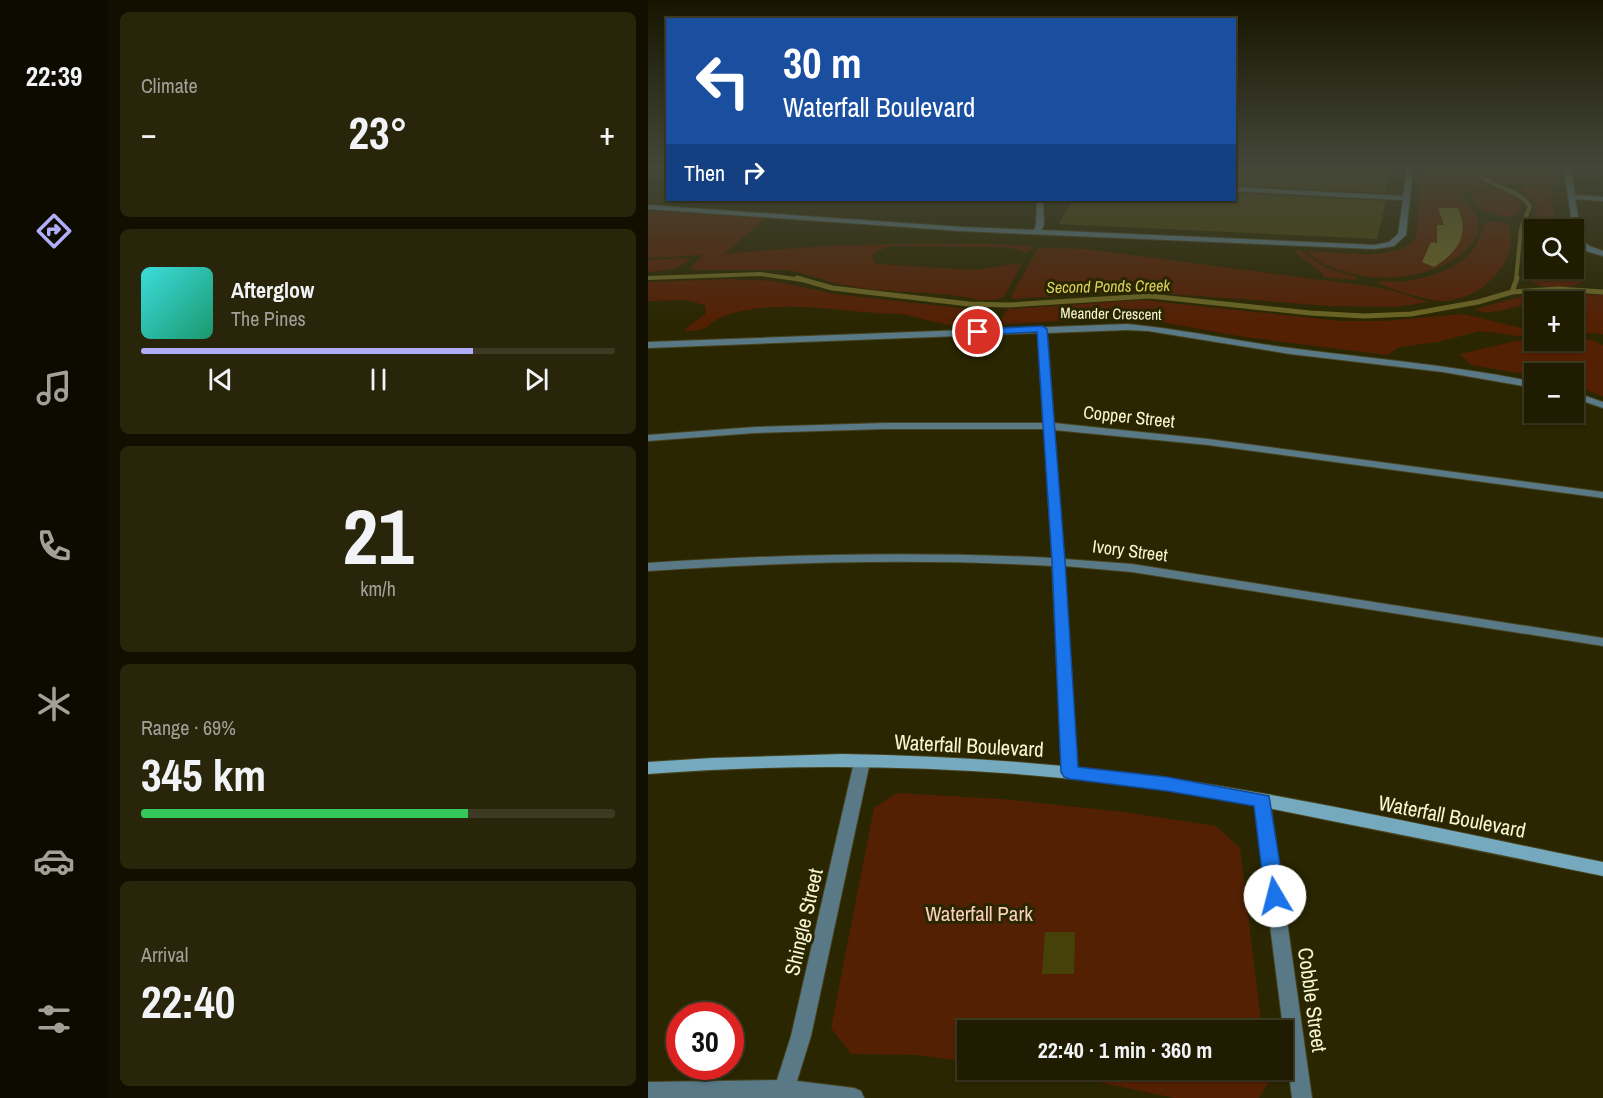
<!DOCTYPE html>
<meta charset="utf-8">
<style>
body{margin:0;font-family:"Archivo Narrow",sans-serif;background:#28250b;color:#f1f3f6;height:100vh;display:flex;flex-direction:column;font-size:22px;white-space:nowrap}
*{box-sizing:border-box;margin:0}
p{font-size:20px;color:#a2a199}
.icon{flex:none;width:33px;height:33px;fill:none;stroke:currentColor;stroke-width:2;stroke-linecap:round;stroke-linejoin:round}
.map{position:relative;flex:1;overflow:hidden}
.sheet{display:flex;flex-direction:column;gap:12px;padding:12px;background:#120f01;width:540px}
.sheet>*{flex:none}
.banner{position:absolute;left:18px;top:18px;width:570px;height:183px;border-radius:0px;box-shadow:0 2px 4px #0004,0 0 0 2px #3d3a23;background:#1a4fa0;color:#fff;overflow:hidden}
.buttons{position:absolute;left:876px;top:219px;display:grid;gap:12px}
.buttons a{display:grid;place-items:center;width:60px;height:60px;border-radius:0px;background:#201c01;box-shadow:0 2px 4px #0004,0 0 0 2px #3d3a23;font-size:30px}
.speed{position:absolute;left:18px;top:1002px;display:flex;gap:12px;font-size:30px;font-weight:700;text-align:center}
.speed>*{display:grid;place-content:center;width:78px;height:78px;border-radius:50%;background:#201c01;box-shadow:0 2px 4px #0004,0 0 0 2px #3d3a23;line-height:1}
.speed .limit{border:9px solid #d22;background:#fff;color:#111}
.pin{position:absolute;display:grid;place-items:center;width:51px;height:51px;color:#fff;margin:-26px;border:3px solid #fff;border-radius:50%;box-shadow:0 2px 6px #0007}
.me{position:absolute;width:66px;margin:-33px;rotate:352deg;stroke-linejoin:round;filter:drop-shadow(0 0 4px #0008)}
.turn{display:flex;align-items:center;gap:21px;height:126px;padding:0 18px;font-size:27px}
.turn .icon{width:78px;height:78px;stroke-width:2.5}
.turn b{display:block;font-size:42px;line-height:51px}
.then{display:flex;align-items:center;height:57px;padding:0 18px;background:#0003;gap:12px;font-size:22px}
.big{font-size:45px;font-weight:700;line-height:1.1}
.sheet .tile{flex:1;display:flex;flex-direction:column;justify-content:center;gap:9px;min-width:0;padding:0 21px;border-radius:9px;background:#28250b}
.sheet .dial{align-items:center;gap:0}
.dial b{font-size:78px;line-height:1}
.song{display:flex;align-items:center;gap:18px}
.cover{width:72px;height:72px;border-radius:9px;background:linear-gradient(135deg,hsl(180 70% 55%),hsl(160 70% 35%))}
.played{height:6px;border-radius:3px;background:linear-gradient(90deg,#b0aefa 70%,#3d3a23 70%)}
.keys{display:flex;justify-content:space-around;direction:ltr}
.heat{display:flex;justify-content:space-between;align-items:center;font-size:33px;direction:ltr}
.charge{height:9px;border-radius:4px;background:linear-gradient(90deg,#34c759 69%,#3d3a23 0)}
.trip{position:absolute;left:309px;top:1020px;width:336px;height:60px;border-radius:0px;background:#201c01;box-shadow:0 2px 4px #0004,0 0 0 2px #3d3a23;font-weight:700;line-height:60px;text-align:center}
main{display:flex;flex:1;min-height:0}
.dock{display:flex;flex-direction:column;width:108px;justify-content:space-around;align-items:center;background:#0d0b00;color:#a2a199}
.dock .icon{width:42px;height:42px}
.dock .current{color:#b0aefa}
.dock b{font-size:27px;color:#f1f3f6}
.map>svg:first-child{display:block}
</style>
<main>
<nav class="dock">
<b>22:39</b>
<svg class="icon current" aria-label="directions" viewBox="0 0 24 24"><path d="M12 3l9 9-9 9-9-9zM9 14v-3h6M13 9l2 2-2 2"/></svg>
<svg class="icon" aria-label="music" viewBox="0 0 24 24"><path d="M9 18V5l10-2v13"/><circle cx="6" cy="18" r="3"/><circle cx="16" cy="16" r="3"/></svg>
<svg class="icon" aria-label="phone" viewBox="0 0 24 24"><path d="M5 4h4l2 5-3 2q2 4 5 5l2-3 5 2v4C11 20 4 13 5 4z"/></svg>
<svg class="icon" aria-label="climate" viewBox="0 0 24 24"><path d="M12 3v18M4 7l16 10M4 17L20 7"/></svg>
<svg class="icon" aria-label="car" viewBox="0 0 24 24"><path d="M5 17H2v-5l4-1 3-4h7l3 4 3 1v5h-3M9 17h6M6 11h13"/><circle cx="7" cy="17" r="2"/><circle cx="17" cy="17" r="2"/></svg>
<svg class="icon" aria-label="filters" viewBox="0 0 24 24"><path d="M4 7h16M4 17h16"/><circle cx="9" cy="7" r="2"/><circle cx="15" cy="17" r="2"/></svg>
</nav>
<section class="sheet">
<div class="tile"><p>Climate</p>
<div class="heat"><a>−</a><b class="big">23°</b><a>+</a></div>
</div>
<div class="tile">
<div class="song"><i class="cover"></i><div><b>Afterglow</b><p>The Pines</p></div></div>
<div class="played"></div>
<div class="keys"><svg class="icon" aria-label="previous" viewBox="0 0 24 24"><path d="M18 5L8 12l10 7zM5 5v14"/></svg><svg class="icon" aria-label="pause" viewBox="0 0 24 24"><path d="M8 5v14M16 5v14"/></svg><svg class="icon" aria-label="next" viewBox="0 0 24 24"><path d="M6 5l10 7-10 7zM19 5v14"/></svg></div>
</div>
<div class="tile dial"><b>21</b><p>km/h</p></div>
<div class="tile"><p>Range · 69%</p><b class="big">345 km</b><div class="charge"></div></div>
<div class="tile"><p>Arrival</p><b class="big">22:40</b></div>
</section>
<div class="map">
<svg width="955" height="1098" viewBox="0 0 955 1098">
<rect width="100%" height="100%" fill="#2a2601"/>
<path fill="#542004" d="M784,167H820L818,171L820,175L845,188C821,191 796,197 781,174Z
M834,167H906L909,188L887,187L873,182L854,184L834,175Z
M773,177C902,222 785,299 698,272C685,268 672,264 662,254L660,251C687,252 751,263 768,238Z
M877,186L903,190L908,193L901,198L907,216L900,222L902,224L896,226L899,229L886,230V268H926V265L938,274V279C929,290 885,291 878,276C873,264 881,255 882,244C882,241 879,238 879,235C878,227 883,216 890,211L889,206L873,188Z
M853,189C862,193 871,195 874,205L871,213L860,218L831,210L823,194Z
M0,211L118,218L76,254C149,247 223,243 296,244C325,244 355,243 384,247V249L378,253L366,248L349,247L244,246L230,251L225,255V261L230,264L329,270L374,263L356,297C338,305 319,296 302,295C267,291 231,292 196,285C176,281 158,273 138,270H44L42,267L56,255L0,258Z
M847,221L861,225C873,264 829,302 793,301C778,300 744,290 730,283L733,281C762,285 805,273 824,251C832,242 832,230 839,222Z
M390,248L439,249L712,285L742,290L781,302L748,307L681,306L486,291L366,299L363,297Z
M647,251H653L678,268L709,277L707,280L676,277C671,266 655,262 647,251Z
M36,258L43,259L27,269L0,272V260Z
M83,279L126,281L187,294L337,311C333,343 268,314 251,314C202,313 154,302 105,309C95,311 84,312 74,317C56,325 63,331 38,331L36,330L58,313L57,305L38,300L0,301V282Z
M896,294L955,295V334L926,332V323L935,321L939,317L938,310C905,282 847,324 827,309L868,298Z
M494,300L692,321H735L815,314L882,330L884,333L871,336L832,331L790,342L752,347L739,355L596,337L501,320L446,319L358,324L351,322L360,309Z
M886,337V340H926V338L944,340L955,345V396L926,386V374H886V376L823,365L812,354Z
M249,793L353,799L476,812L568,826L592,848L614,1030H320L319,1062L269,1055L203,1054L183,1028L226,808Z
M376,1070H619L620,1083L611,1098H527L415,1075Z"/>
<path fill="#6a6423" d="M790,208H810C822,235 810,252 786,267L774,262L783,242L789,243V225H796Z"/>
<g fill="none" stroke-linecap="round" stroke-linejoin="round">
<path stroke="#6a6423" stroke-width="4" d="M828,167L827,172C843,188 868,187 882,206L873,229L868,280
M0,278L112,274L154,280"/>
<path stroke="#6a6423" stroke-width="5" d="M149,278L184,288L321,304L361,305L502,296L662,313L716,316L763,314L830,302L864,292L910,289L955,292
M864,292L869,278"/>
</g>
<path fill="#464108" d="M586,167L637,170V167H737L738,193L586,185Z
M586,193L738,201L729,239L411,224L425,200H586Z
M397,932H427L426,974H394Z"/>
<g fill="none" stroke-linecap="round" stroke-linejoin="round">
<g stroke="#47431e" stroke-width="2">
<path id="street" d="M759,167H765L758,235L746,246L727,249L313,231L0,209V205L313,227L386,230L388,225L389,200H395L396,225L393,230L727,245L741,242L750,234L755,200L586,191V187L755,196Z
M916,167H922L927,195L955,197V201L927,199L934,239L941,246L955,251V256L935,250L926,239Z
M479,324C534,329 587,341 642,348C724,359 806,365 886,382V388L795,372L642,354L500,331L479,330L399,333L406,423L560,439L955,492V498L560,445L406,430L416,559L484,564L955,638V646L484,572L416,566L430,772L427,776L422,778L417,776L414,772L404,566C269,558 135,562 0,571V563C135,554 269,551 404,558L396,429H236L107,433L0,441V435L107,427L236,423H395L390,333L0,348V342Z
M926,392L955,402V408L926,398Z
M214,756L219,758L222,762L163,1036L149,1081L206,1088L213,1091L216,1098H0V1082L129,1080L143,1036L206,762L209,758Z
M614,794L620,796L622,800L664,1098H644L606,800L608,796Z"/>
</g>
<g stroke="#47431e" stroke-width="2">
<path id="secondary" d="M194,754C303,756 411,763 519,778C665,799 810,833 955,862V876C863,857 771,838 679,820C626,809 572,798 517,790C345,766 173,761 0,774V762L64,758Z"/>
</g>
<use href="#street" fill="#597986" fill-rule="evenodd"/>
<use href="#secondary" fill="#75a9bd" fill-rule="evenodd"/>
</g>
<linearGradient id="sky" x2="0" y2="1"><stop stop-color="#171501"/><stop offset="0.52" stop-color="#444738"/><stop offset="1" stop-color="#444738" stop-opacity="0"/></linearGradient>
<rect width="955" height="321" fill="url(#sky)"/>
<path fill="#1a73e8" stroke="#114b97" stroke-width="1.5" d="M394,326L399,329L417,561L430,767L519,777L621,796L637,896L634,902L627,905L620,902L617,896L606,806L519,791L422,779L416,777L413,772L404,561L389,332L330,335L325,332L330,329Z"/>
<g text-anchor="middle" stroke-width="6" stroke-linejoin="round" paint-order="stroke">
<g font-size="15" fill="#f8f7d3" stroke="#2a2601">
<text transform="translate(463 314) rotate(1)" y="5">Meander Crescent</text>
</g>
<g font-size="16" font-style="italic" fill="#dad05c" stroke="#2a2601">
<text transform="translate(460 286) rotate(-1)" y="6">Second Ponds Creek</text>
</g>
<g font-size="18" fill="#f8f7d3" stroke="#2a2601">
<text transform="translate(481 417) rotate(6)" y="6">Copper Street</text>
<text transform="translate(482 551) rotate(7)" y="6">Ivory Street</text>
</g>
<g font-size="21" fill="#f8f7d3" stroke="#2a2601">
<text transform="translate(321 746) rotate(3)" y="7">Waterfall Boulevard</text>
<text transform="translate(804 817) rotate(11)" y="7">Waterfall Boulevard</text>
<text transform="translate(156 922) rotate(-77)" y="7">Shingle Street</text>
<text transform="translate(664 1000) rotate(82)" y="7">Cobble Street</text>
</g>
<g font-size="21" fill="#facfbc" stroke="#2a2601">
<text x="331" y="921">Waterfall Park</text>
</g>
</g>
</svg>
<div class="buttons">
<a><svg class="icon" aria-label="search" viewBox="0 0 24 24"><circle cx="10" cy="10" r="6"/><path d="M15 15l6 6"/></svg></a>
<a>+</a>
<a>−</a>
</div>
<div class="speed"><div class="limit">30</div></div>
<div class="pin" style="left:330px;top:332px;background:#d93025"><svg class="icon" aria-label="arrive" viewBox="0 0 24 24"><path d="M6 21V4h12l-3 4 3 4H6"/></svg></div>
<svg class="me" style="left:627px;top:896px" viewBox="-20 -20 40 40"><circle r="19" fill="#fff"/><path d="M0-13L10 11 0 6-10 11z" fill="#1a73e8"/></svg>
<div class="trip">22:40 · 1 min · 360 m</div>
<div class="banner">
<div class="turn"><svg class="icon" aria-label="left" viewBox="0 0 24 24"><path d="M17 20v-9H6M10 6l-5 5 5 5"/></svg><div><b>30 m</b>Waterfall Boulevard</div></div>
<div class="then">Then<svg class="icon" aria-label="right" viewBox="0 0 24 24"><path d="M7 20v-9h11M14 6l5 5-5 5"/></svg></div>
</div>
</div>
</main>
